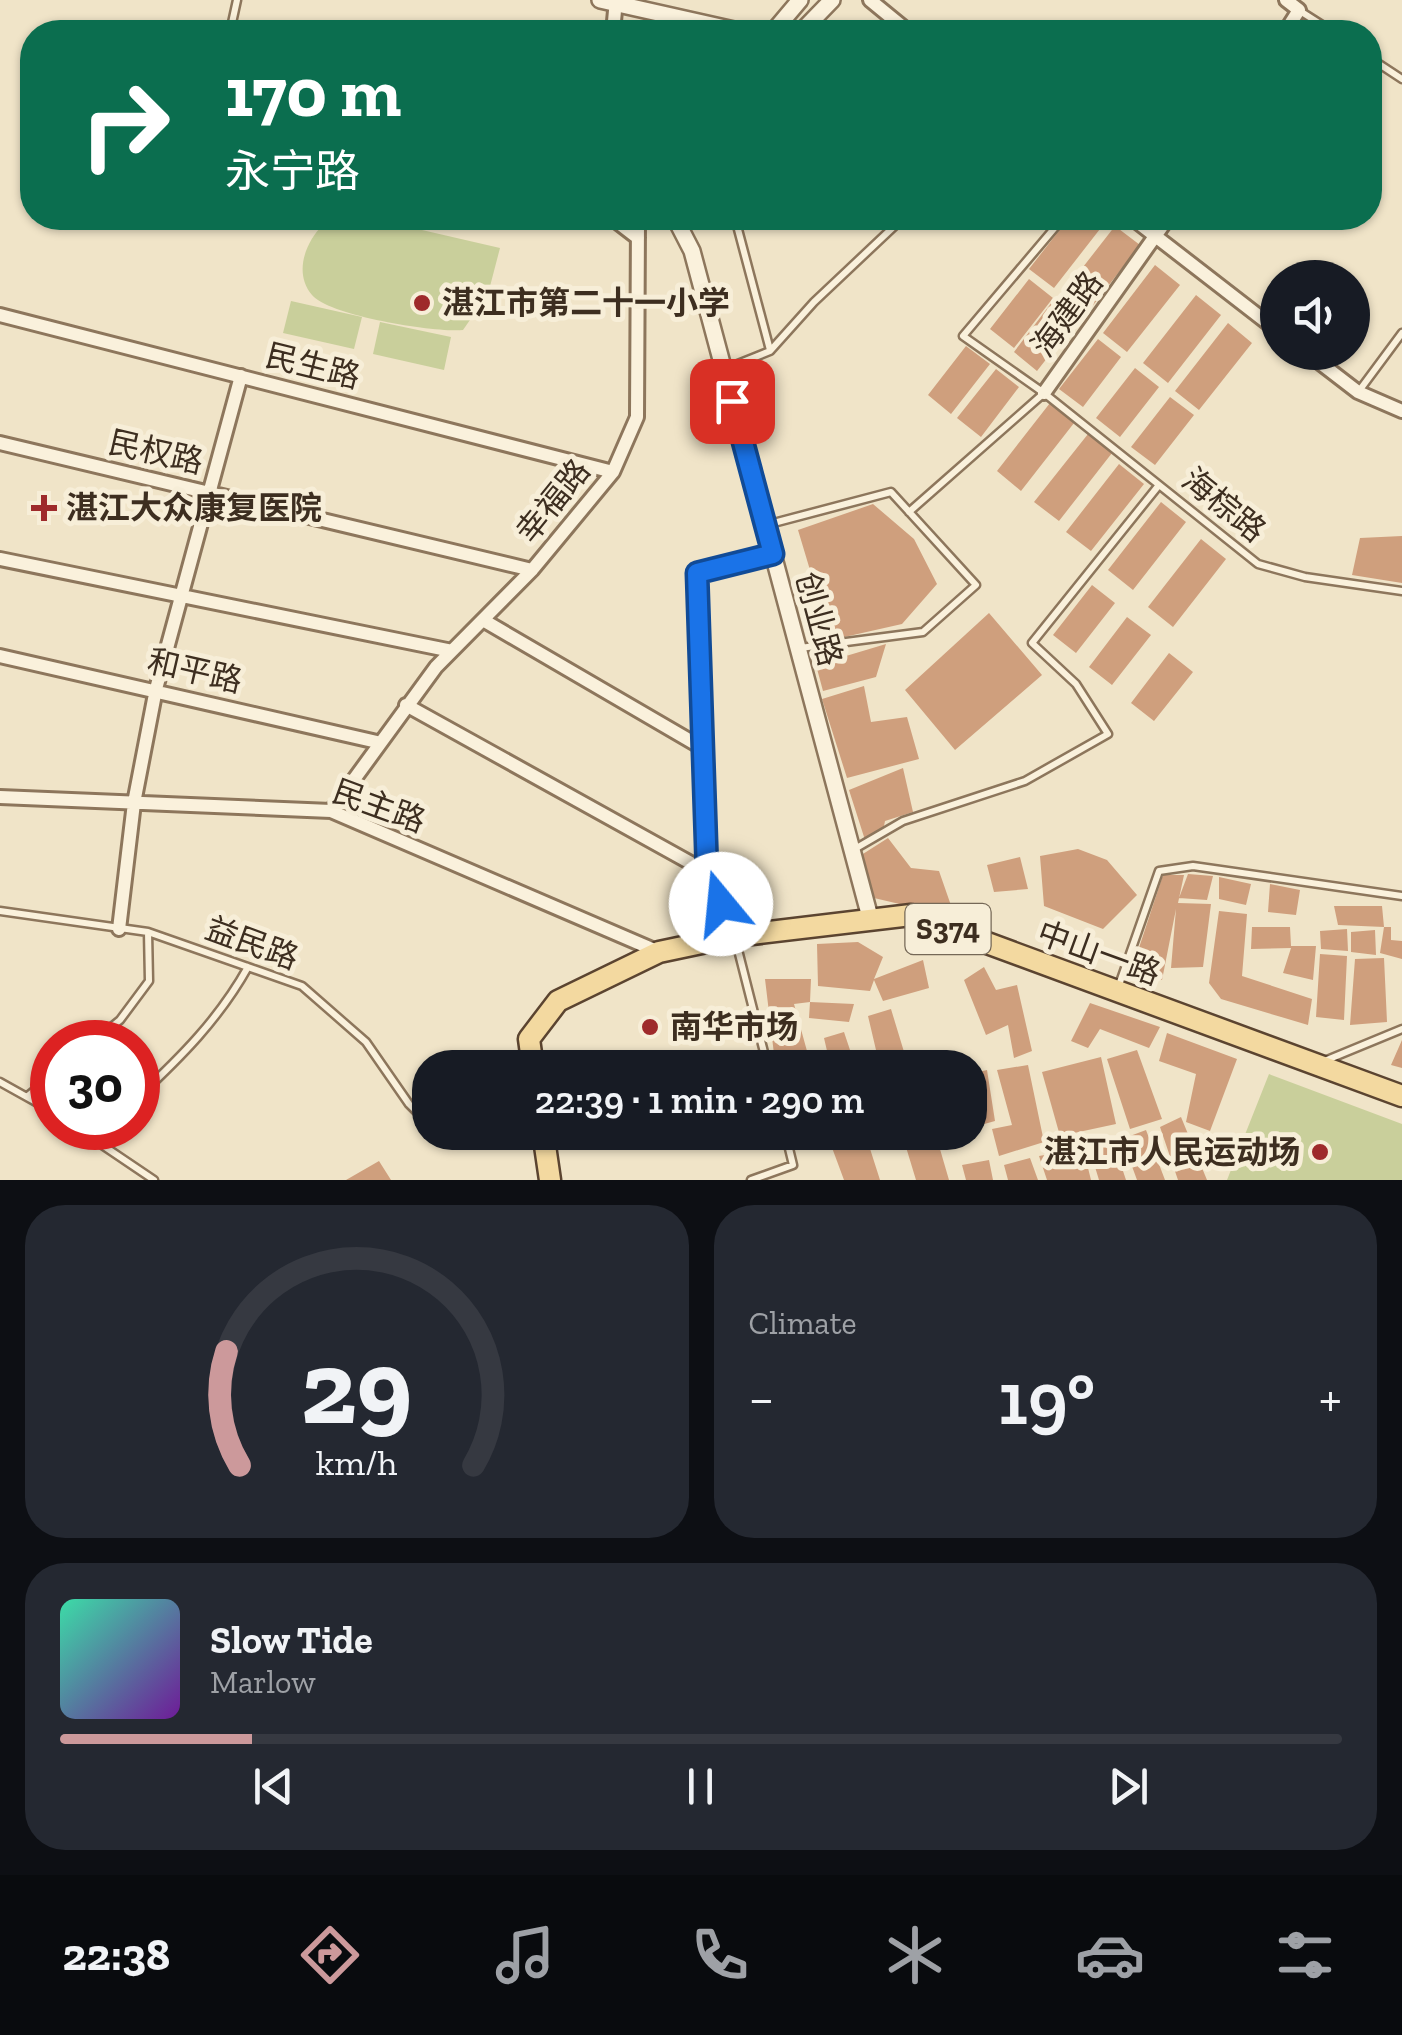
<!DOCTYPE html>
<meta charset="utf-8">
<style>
body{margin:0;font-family:"Zilla Slab","Noto Sans SC",serif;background:#242831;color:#f1f3f6;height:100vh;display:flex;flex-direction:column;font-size:38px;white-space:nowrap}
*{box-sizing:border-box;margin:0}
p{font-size:32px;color:#9ea1a6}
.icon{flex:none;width:55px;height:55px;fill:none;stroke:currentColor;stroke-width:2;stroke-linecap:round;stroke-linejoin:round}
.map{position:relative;height:1180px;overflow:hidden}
.panel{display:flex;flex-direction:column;gap:25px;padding:25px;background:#0d0f14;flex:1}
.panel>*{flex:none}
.top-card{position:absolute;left:20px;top:20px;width:1362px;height:210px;border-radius:40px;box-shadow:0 2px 8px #0004;background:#0b6e4f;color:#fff;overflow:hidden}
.fabs{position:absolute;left:1260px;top:260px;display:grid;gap:20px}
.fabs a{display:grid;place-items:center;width:110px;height:110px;border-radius:50%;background:#171b24;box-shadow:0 2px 8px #0004;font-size:50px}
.speed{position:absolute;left:30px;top:1020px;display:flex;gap:20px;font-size:50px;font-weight:700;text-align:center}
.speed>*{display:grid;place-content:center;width:130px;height:130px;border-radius:50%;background:#171b24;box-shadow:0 2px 8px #0004;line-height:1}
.speed .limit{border:15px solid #d22;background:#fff;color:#111}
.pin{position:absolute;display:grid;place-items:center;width:85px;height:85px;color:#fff;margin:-42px;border-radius:20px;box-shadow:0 5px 15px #0006}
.me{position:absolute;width:110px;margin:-55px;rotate:343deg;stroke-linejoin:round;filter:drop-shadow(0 0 8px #0008)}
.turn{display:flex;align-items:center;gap:35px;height:210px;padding:0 40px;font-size:45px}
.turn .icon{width:130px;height:130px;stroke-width:2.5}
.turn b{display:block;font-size:70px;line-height:85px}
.big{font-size:75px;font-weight:600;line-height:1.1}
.panel .widget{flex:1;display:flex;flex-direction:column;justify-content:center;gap:15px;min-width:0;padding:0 35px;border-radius:40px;background:#242831}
.panel .dial{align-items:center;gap:0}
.dial svg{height:260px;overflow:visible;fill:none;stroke:#363941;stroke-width:7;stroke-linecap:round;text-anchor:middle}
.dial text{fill:#f1f3f6;stroke:none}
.song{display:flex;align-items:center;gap:30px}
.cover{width:120px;height:120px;border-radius:15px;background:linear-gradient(135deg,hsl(160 70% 55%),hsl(280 70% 35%))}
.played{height:10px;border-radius:5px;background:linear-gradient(90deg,#cc999b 15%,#363941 15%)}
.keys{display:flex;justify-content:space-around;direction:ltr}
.heat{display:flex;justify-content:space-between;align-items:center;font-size:55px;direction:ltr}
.panel .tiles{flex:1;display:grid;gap:25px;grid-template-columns:1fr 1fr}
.widget:last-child{grid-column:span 2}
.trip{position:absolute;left:412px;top:1050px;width:575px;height:100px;border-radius:40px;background:#171b24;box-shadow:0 2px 8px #0004;font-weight:600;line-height:100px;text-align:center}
.tab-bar{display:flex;height:160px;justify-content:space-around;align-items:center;background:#090b0e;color:#9ea1a6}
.tab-bar .icon{width:70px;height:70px}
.tab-bar .active{color:#cc999b}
.tab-bar b{font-size:45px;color:#f1f3f6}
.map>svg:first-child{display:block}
</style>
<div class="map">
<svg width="1402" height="1180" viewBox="0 0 1402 1180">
<rect width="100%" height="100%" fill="#f0e4c8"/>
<path fill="#c9cf9b" d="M304,218H370L500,248L488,294L463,330C437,333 329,316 312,295C293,273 306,241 323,225Z
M291,301L362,317L354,349L283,333Z
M380,322L451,337L444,370L373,354Z
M1269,1074L1402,1124V1180H1227Z"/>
<path fill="#cf9f7d" d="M1069,218L1107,220L1054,288L1029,269Z
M1115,226L1140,245L1087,313L1062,294Z
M1155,265L1180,285L1127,352L1103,333Z
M1029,279L1053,298L1014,348L990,329Z
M1196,295L1221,315L1168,383L1143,363Z
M1052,302L1076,321L1037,371L1014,352Z
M1228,323L1252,343L1199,410L1175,391Z
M1098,339L1121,357L1083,407L1059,389Z
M966,346L990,364L951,414L928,395Z
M1135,368L1159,387L1120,437L1096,418Z
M996,369L1019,387L981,437L957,418Z
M1170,397L1194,415L1155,465L1131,447Z
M1050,403L1074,423L1021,491L997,471Z
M1088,434L1112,453L1059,521L1034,502Z
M1119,464L1144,484L1091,551L1066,532Z
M1161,502L1186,522L1133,590L1108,570Z
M873,504L914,539L937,584L902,624L831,640L798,530Z
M1402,536V583L1352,575L1360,538Z
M1201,539L1226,559L1173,627L1148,607Z
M1092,585L1115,603L1076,653L1053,635Z
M989,613L1042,675L955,750L905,690Z
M1127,617L1151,635L1112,685L1089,667Z
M886,644L876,677L823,691L816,665Z
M1169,653L1193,672L1154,721L1131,703Z
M864,686L871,722L907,717L919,759L847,778L822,699Z
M903,768L913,812L885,821L883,831L865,840L849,790Z
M888,838L911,868L939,871L955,917L874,898L855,859Z
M1078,849L1107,860L1137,895L1103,929L1044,906L1040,856Z
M1020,857L1028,889L994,892L987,865Z
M1188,874L1213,876L1207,900L1179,898Z
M1163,875H1184L1178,903L1211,904L1203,967L1171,968L1176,909L1162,980L1131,972Z
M1219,877L1251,884L1246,905L1219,899Z
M1270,884L1300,890L1296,915L1268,912Z
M1334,906H1382L1384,927L1338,925Z
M1219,911L1247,914L1242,976L1312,999L1308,1025L1221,999L1209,983Z
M1252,927H1290L1291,946H1316L1313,980L1283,973L1291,948L1251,949Z
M1384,927H1391V940L1402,941V959L1380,953Z
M1347,929L1348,951L1321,949L1320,931Z
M1375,930L1376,955L1351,952V932Z
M858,942L883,957L874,979L923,960L929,988L883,1001L874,980L870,991L818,986L817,944Z
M1320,954L1347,956L1344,1020L1316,1017Z
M1384,958L1387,1022L1350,1025L1355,959Z
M984,967L996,990L1017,985L1032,1051L1014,1058L1008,1025L986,1035L964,980Z
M765,979H811L810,1002L794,1004L807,1051L774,1054Z
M810,1002L854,1004L849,1022L809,1018Z
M1090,1003L1160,1027L1149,1048L1100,1029L1088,1048L1071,1041Z
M891,1009L908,1065L880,1067L868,1016Z
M844,1032L856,1068H831L824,1038Z
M1167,1033L1237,1059L1210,1131L1186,1122L1196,1074L1159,1061Z
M1402,1040V1068L1391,1065Z
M1137,1050L1162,1119L1130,1129L1107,1059Z
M807,1051L812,1068H784L782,1059Z
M1101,1057L1116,1124L1060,1136L1042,1072Z
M1028,1065L1044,1142L999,1156L992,1129L1012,1125L997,1070Z
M987,1070L995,1121L970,1128V1074Z
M1181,1117L1207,1180H1178L1160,1127Z
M1146,1130L1165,1180H1137L1122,1139Z
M802,1132H835L805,1145Z
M935,1132L949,1180H916L902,1134Z
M865,1133L880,1180H844L831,1145Z
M1112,1138L1126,1180H1099L1088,1144Z
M1083,1148L1091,1180H1047L1039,1156Z
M1030,1158L1038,1180H1008L1004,1165Z
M989,1160L993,1180H966L962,1165Z
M379,1161L391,1180H346Z"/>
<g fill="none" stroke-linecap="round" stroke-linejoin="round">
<g stroke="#8d765c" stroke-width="11">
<path id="service" d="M1300,11L1333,32
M230,32L237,0
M1370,58L1402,79
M735,218L770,350
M1063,218L963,336L1044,393L1258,564L1305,577L1402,591
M725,369L770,351L814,302L903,218
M1359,391L1402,333
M909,512L1043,394
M766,525L891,492L976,585L923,632L800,648
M853,850L903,821L1025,781L1108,734L1076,684L1032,643L1159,485
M0,911L148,932L302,986L366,1042L409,1104L430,1125
M735,938L768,1068
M1119,985L1159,871L1193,866L1402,896
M93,1042L120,1020L149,981L148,932
M1322,1062L1402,1029
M0,1082L52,1111
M29,1095L52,1076
M138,1097C181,1057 219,1019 248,967
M77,1128L154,1180
M438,1132L448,1142L459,1132
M92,1138L104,1128
M751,1180L793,1165L785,1132"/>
</g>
<g stroke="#8d765c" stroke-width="18">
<path id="minor" d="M870,0L909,32
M613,32L616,0
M1285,32L1299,10L1286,0
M612,218L638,238
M1132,218L1278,331
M0,315L613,472
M1306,352L1358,392L1402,411
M1044,393L1168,218
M0,443L532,570
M0,559L452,651
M483,620L706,750
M0,656L377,742
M406,705L707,872L735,936
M0,797L331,811L659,952
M331,811L436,667L532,570L613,472L637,417L638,222
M707,872L697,573L773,554
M119,929L134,803L156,689L241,376"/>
</g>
<g stroke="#8d765c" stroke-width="20">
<path id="tertiary" d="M600,0L743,32
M773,32L800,0
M801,32L832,0
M675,218L692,251L871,921
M638,222L640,218"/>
</g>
<g stroke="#5b4430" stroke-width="25">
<path id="primary" d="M533,1068L529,1039L558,1001L659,952L735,936L911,915L1402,1096
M543,1132L550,1180"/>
</g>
<use href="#service" stroke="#faf1dc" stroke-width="6"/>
<use href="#minor" stroke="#faf1dc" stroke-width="12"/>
<use href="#tertiary" stroke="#faf1dc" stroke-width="15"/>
<use href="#primary" stroke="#f3d9a0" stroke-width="20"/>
</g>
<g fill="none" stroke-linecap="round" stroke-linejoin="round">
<g stroke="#114b97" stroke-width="25">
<path id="route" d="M721,904L707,872L697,573L773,554L732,401"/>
</g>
<use href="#route" stroke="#1a73e8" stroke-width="18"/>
</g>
<g fill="#9e2a2b" stroke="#f7eed8" stroke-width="4">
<circle cx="422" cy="303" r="10"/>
<path d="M39 493h10v10h10v10h-10v10h-10v-10h-10v-10h10z"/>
<circle cx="650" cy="1027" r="10"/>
<circle cx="1320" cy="1152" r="10"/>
</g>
<g text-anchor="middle" stroke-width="10" stroke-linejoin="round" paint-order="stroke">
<rect fill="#f7eed8" stroke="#756857" stroke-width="2.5" x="905.5" y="904" width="85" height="50" rx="8"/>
<g font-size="30" font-weight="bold" fill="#3d2e20">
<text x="948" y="939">S374</text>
</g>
<g font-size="32" font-weight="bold" fill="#3d2e20" stroke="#f7eed8" text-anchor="start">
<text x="442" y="314">湛江市第二十一小学</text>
<text x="66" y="519">湛江大众康复医院</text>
<text x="670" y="1038">南华市场</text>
<text x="1300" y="1163" text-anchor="end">湛江市人民运动场</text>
</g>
<g font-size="32" fill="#3d2e20" stroke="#f7eed8">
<text transform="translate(1067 314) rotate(-54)" y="11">海建路</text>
<text transform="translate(313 366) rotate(14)" y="11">民生路</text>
<text transform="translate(156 452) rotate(13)" y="11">民权路</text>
<text transform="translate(553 501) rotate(-51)" y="11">幸福路</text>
<text transform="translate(1224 505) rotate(39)" y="11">海棕路</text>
<text transform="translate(819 619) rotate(75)" y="11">创业路</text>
<text transform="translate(195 671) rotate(13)" y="11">和平路</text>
<text transform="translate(379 806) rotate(20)" y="11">民主路</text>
<text transform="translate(252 943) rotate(20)" y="11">益民路</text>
<text transform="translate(1099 953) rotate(20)" y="11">中山一路</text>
</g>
</g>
</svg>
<div class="fabs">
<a><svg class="icon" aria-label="sound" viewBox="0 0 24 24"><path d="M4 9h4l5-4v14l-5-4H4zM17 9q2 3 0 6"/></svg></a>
</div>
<div class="speed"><div class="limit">30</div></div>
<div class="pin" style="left:732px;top:401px;background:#d93025"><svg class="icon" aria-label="arrive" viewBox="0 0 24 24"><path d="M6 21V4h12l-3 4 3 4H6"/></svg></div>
<svg class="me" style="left:721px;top:904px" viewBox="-20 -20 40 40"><circle r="19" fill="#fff"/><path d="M0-13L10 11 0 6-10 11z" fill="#1a73e8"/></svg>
<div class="trip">22:39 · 1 min · 290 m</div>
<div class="top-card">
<div class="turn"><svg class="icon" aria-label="right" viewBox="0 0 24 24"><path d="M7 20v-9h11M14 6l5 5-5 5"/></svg><div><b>170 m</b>永宁路</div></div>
</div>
</div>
<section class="panel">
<div class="tiles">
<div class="widget dial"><svg viewBox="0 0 100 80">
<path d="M14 69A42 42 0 1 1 86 69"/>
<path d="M14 69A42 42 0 0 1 10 34" stroke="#cc999b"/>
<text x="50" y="56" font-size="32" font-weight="700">29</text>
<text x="50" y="72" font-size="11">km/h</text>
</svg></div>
<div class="widget"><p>Climate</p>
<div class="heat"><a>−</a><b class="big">19°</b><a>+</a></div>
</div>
<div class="widget">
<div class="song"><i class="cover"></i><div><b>Slow Tide</b><p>Marlow</p></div></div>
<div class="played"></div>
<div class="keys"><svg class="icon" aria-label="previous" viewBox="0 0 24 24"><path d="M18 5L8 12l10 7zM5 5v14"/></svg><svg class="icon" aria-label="pause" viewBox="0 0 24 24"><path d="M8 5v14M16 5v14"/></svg><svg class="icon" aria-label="next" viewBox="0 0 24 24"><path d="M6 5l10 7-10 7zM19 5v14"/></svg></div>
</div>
</div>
</section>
<nav class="tab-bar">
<b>22:38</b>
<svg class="icon active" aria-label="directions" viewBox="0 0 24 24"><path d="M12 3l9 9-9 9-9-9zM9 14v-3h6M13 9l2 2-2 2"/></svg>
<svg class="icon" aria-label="music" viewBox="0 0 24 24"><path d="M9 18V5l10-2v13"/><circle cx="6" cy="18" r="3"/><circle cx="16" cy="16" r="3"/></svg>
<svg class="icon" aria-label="phone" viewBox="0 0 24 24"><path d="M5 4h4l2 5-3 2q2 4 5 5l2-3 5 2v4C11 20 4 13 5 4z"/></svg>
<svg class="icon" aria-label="climate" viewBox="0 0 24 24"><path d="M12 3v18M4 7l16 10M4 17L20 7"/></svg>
<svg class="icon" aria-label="car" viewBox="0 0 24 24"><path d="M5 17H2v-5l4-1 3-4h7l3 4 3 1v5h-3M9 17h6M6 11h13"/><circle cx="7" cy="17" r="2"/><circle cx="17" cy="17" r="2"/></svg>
<svg class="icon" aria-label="filters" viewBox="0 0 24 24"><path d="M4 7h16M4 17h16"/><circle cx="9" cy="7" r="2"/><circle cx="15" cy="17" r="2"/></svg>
</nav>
